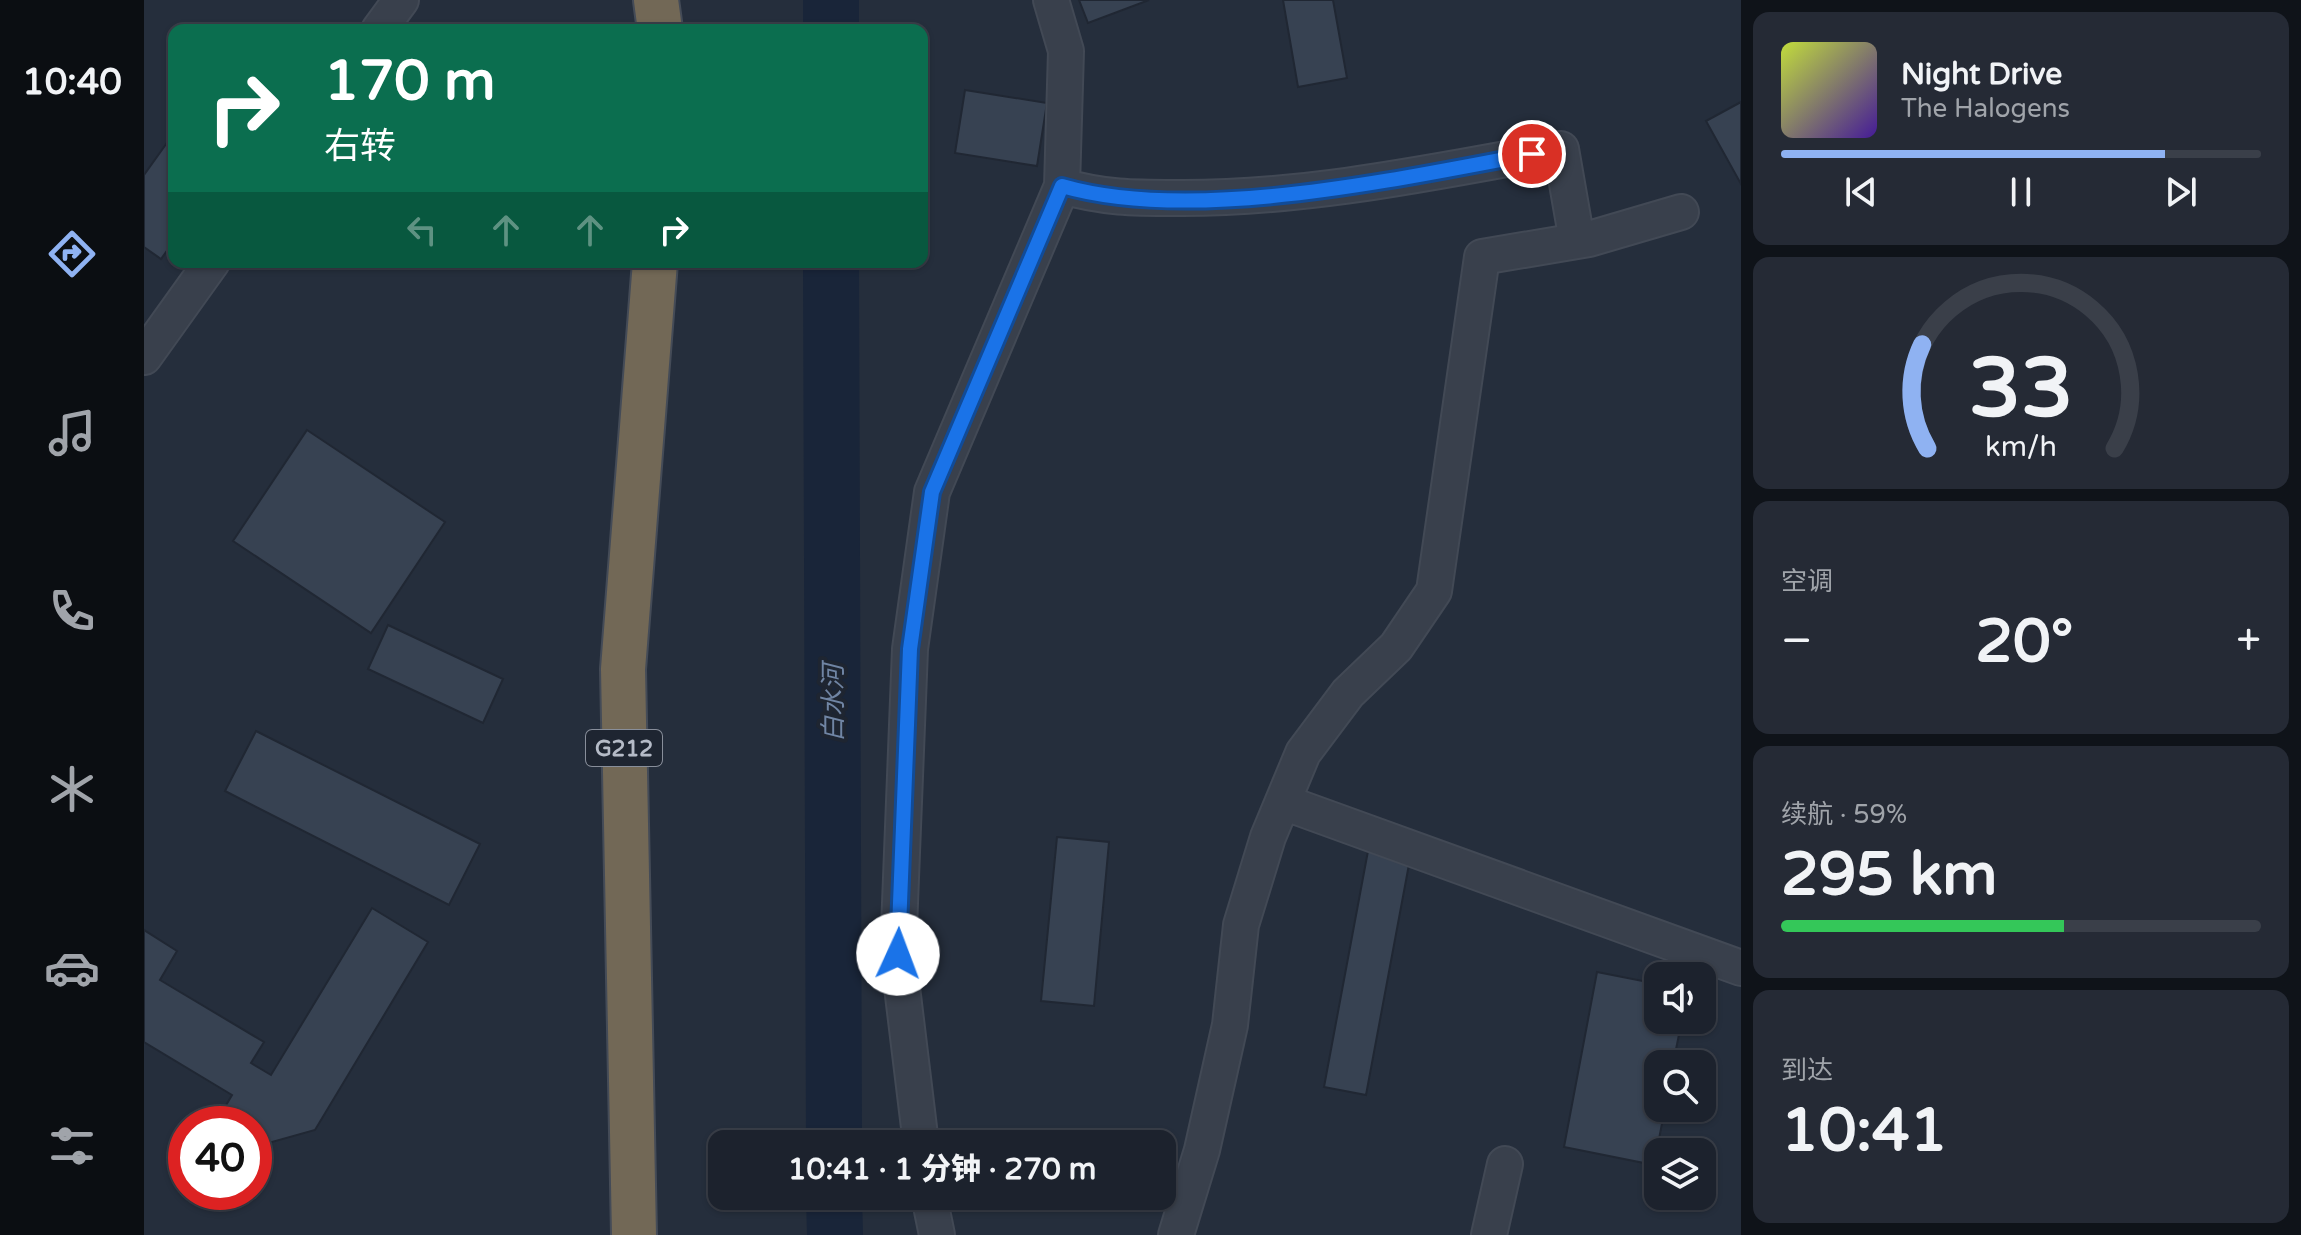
<!DOCTYPE html>
<html lang="zh">
<meta charset="utf-8">
<style>
body{margin:0;font-family:"Varela Round","Noto Sans SC",sans-serif;background:#252a35;color:#f1f3f6;height:100vh;display:flex;flex-direction:column;font-size:30px;white-space:nowrap}
*{box-sizing:border-box;margin:0}
p{font-size:26px;color:#a0a4aa}
.icon{flex:none;width:44px;height:44px;fill:none;stroke:currentColor;stroke-width:2;stroke-linecap:round;stroke-linejoin:round}
.map{position:relative;flex:1;overflow:hidden}
.panel{display:flex;flex-direction:column;gap:12px;padding:12px;background:#0f1319;width:560px}
.panel>*{flex:none}
.banner{position:absolute;left:24px;top:24px;width:760px;height:244px;border-radius:16px;box-shadow:0 2px 6px #0004,0 0 0 2px #3a3f49;background:#0b6e4f;color:#fff;overflow:hidden}
.fabs{position:absolute;left:1500px;top:962px;display:grid;gap:16px}
.fabs a{display:grid;place-items:center;width:72px;height:72px;border-radius:16px;background:#1c222d;box-shadow:0 2px 6px #0004,0 0 0 2px #3a3f49;font-size:40px}
.speed{position:absolute;left:24px;top:1106px;display:flex;gap:16px;font-size:40px;font-weight:700;text-align:center}
.speed>*{display:grid;place-content:center;width:104px;height:104px;border-radius:50%;background:#1c222d;box-shadow:0 2px 6px #0004,0 0 0 2px #3a3f49;line-height:1}
.speed .limit{border:12px solid #d22;background:#fff;color:#111}
.pin{position:absolute;display:grid;place-items:center;width:68px;height:68px;color:#fff;margin:-34px;border:4px solid #fff;border-radius:50%;box-shadow:0 2px 8px #0007}
.me{position:absolute;width:88px;margin:-44px;rotate:2deg;stroke-linejoin:round;filter:drop-shadow(0 0 6px #0008)}
.turn{display:flex;align-items:center;gap:28px;height:168px;padding:0 24px;font-size:36px}
.turn .icon{width:104px;height:104px;stroke-width:2.5}
.turn b{display:block;font-size:56px;line-height:68px}
.lanes{display:flex;align-items:center;height:76px;padding:0 24px;background:#0003;justify-content:center;gap:40px;direction:ltr}
.lanes .off{opacity:.35}
.big{font-size:60px;font-weight:800;line-height:1.1}
.panel .tile{flex:1;display:flex;flex-direction:column;justify-content:center;gap:12px;min-width:0;padding:0 28px;border-radius:16px;background:#252a35}
.panel .dial{align-items:center;gap:0}
.dial svg{height:208px;overflow:visible;fill:none;stroke:#3a3f49;stroke-width:7;stroke-linecap:round;text-anchor:middle}
.dial text{fill:#f1f3f6;stroke:none}
.song{display:flex;align-items:center;gap:24px}
.cover{width:96px;height:96px;border-radius:12px;background:linear-gradient(135deg,hsl(70 70% 55%),hsl(260 70% 35%))}
.played{height:8px;border-radius:4px;background:linear-gradient(90deg,#8fb2f2 80%,#3a3f49 80%)}
.keys{display:flex;justify-content:space-around;direction:ltr}
.heat{display:flex;justify-content:space-between;align-items:center;font-size:44px;direction:ltr}
.charge{height:12px;border-radius:6px;background:linear-gradient(90deg,#34c759 59%,#3a3f49 0)}
.trip{position:absolute;left:564px;top:1130px;width:468px;height:80px;border-radius:16px;background:#1c222d;box-shadow:0 2px 6px #0004,0 0 0 2px #3a3f49;font-weight:800;line-height:80px;text-align:center}
main{display:flex;flex:1;min-height:0}
.dock{display:flex;flex-direction:column;width:144px;justify-content:space-around;align-items:center;background:#0b0e12;color:#a0a4aa}
.dock .icon{width:56px;height:56px}
.dock .current{color:#8fb2f2}
.dock b{font-size:36px;color:#f1f3f6}
.map>svg:first-child{display:block}
</style>
<main>
<nav class="dock">
<b>10:40</b>
<svg class="icon current" aria-label="directions" viewBox="0 0 24 24"><path d="M12 3l9 9-9 9-9-9zM9 14v-3h6M13 9l2 2-2 2"/></svg>
<svg class="icon" aria-label="music" viewBox="0 0 24 24"><path d="M9 18V5l10-2v13"/><circle cx="6" cy="18" r="3"/><circle cx="16" cy="16" r="3"/></svg>
<svg class="icon" aria-label="phone" viewBox="0 0 24 24"><path d="M5 4h4l2 5-3 2q2 4 5 5l2-3 5 2v4C11 20 4 13 5 4z"/></svg>
<svg class="icon" aria-label="climate" viewBox="0 0 24 24"><path d="M12 3v18M4 7l16 10M4 17L20 7"/></svg>
<svg class="icon" aria-label="car" viewBox="0 0 24 24"><path d="M5 17H2v-5l4-1 3-4h7l3 4 3 1v5h-3M9 17h6M6 11h13"/><circle cx="7" cy="17" r="2"/><circle cx="17" cy="17" r="2"/></svg>
<svg class="icon" aria-label="filters" viewBox="0 0 24 24"><path d="M4 7h16M4 17h16"/><circle cx="9" cy="7" r="2"/><circle cx="15" cy="17" r="2"/></svg>
</nav>
<div class="map">
<svg width="1597" height="1235" viewBox="0 0 1597 1235">
<rect width="100%" height="100%" fill="#252e3c"/>
<g fill="none" stroke-linecap="round" stroke-linejoin="round">
<path stroke="#192539" stroke-width="56" d="M687,0V30
M687,262L690,1144
M690,1196L691,1235"/>
</g>
<path fill="#374252" stroke="#202733" stroke-width="2" d="M935,0H1005L944,23Z
M1139,0H1189L1203,78L1154,87Z
M821,90L903,103L893,166L811,153Z
M1597,102V184L1562,121Z
M30,133V241L17,259L0,247V175Z
M163,430L301,522L227,633L89,541Z
M244,625L359,679L339,723L224,669Z
M112,731L336,844L305,905L81,791Z
M913,837L965,842L950,1006L897,1001Z
M1224,851L1266,859L1222,1095L1180,1087Z
M228,908L284,942L171,1130L110,1147V1124H71L88,1095L0,1042V930L33,951L16,980L120,1042L107,1063L127,1075Z
M1453,972L1514,984V1020H1538L1529,1064H1514V1108H1521L1510,1165L1420,1147Z"/>
<g fill="none" stroke-linecap="round" stroke-linejoin="round">
<g stroke="#424955" stroke-width="38">
<path id="minor" d="M235,30L257,0
M918,186C960,198 989,198 1032,198C1162,199 1290,172 1417,149L1433,241
M0,357L68,262
M1139,802L1597,968
M777,1144L754,954L766,649L788,492L918,186L922,51L907,0
M785,1196L793,1235
M1032,1235L1058,1150L1086,1025L1097,925L1124,837L1159,753L1204,693L1252,647L1290,591L1338,257L1445,239L1537,212
M1345,1235L1361,1164"/>
</g>
<g stroke="#444b57" stroke-width="48">
<path id="highway" d="M512,0L516,30
M490,1235L479,669L511,262"/>
</g>
<use href="#minor" stroke="#39404c" stroke-width="34"/>
<use href="#highway" stroke="#726856" stroke-width="44"/>
</g>
<g fill="none" stroke-linecap="round" stroke-linejoin="round">
<g stroke="#114b97" stroke-width="20">
<path id="route" d="M754,954L766,649L788,492L918,186C1050,224 1253,179 1388,154"/>
</g>
<use href="#route" stroke="#1a73e8" stroke-width="14"/>
</g>
<g text-anchor="middle" stroke-width="8" stroke-linejoin="round" paint-order="stroke">
<rect fill="#1e2531" stroke="#888e9a" stroke-width="2" x="442" y="730" width="76" height="36" rx="6"/>
<g font-size="22" font-weight="bold" fill="#b5bbc7">
<text x="480" y="756">G212</text>
</g>
<g font-size="26" font-style="italic" fill="#7085a4" stroke="#1e2531">
<text transform="translate(689 703) rotate(-90)" y="9">白水河</text>
</g>
</g>
</svg>
<div class="fabs">
<a><svg class="icon" aria-label="sound" viewBox="0 0 24 24"><path d="M4 9h4l5-4v14l-5-4H4zM17 9q2 3 0 6"/></svg></a>
<a><svg class="icon" aria-label="search" viewBox="0 0 24 24"><circle cx="10" cy="10" r="6"/><path d="M15 15l6 6"/></svg></a>
<a><svg class="icon" aria-label="layers" viewBox="0 0 24 24"><path d="M12 4l9 5-9 5-9-5zM3 14l9 5 9-5"/></svg></a>
</div>
<div class="speed"><div class="limit">40</div></div>
<div class="pin" style="left:1388px;top:154px;background:#d93025"><svg class="icon" aria-label="arrive" viewBox="0 0 24 24"><path d="M6 21V4h12l-3 4 3 4H6"/></svg></div>
<svg class="me" style="left:754px;top:954px" viewBox="-20 -20 40 40"><circle r="19" fill="#fff"/><path d="M0-13L10 11 0 6-10 11z" fill="#1a73e8"/></svg>
<div class="trip">10:41 · 1 分钟 · 270 m</div>
<div class="banner">
<div class="turn"><svg class="icon" aria-label="right" viewBox="0 0 24 24"><path d="M7 20v-9h11M14 6l5 5-5 5"/></svg><div><b>170 m</b>右转</div></div>
<div class="lanes"><svg class="icon off" aria-label="left" viewBox="0 0 24 24"><path d="M17 20v-9H6M10 6l-5 5 5 5"/></svg><svg class="icon off" aria-label="ahead" viewBox="0 0 24 24"><path d="M12 20V5M6 11l6-6 6 6"/></svg><svg class="icon off" aria-label="ahead" viewBox="0 0 24 24"><path d="M12 20V5M6 11l6-6 6 6"/></svg><svg class="icon" aria-label="right" viewBox="0 0 24 24"><path d="M7 20v-9h11M14 6l5 5-5 5"/></svg></div>
</div>
</div>
<section class="panel">
<div class="tile">
<div class="song"><i class="cover"></i><div><b>Night Drive</b><p>The Halogens</p></div></div>
<div class="played"></div>
<div class="keys"><svg class="icon" aria-label="previous" viewBox="0 0 24 24"><path d="M18 5L8 12l10 7zM5 5v14"/></svg><svg class="icon" aria-label="pause" viewBox="0 0 24 24"><path d="M8 5v14M16 5v14"/></svg><svg class="icon" aria-label="next" viewBox="0 0 24 24"><path d="M6 5l10 7-10 7zM19 5v14"/></svg></div>
</div>
<div class="tile dial"><svg viewBox="0 0 100 80">
<path d="M14 69A42 42 0 1 1 86 69"/>
<path d="M14 69A42 42 0 0 1 12 29" stroke="#8fb2f2"/>
<text x="50" y="56" font-size="32" font-weight="700">33</text>
<text x="50" y="72" font-size="11">km/h</text>
</svg></div>
<div class="tile"><p>空调</p>
<div class="heat"><a>−</a><b class="big">20°</b><a>+</a></div>
</div>
<div class="tile"><p>续航 · 59%</p><b class="big">295 km</b><div class="charge"></div></div>
<div class="tile"><p>到达</p><b class="big">10:41</b></div>
</section>
</main>
